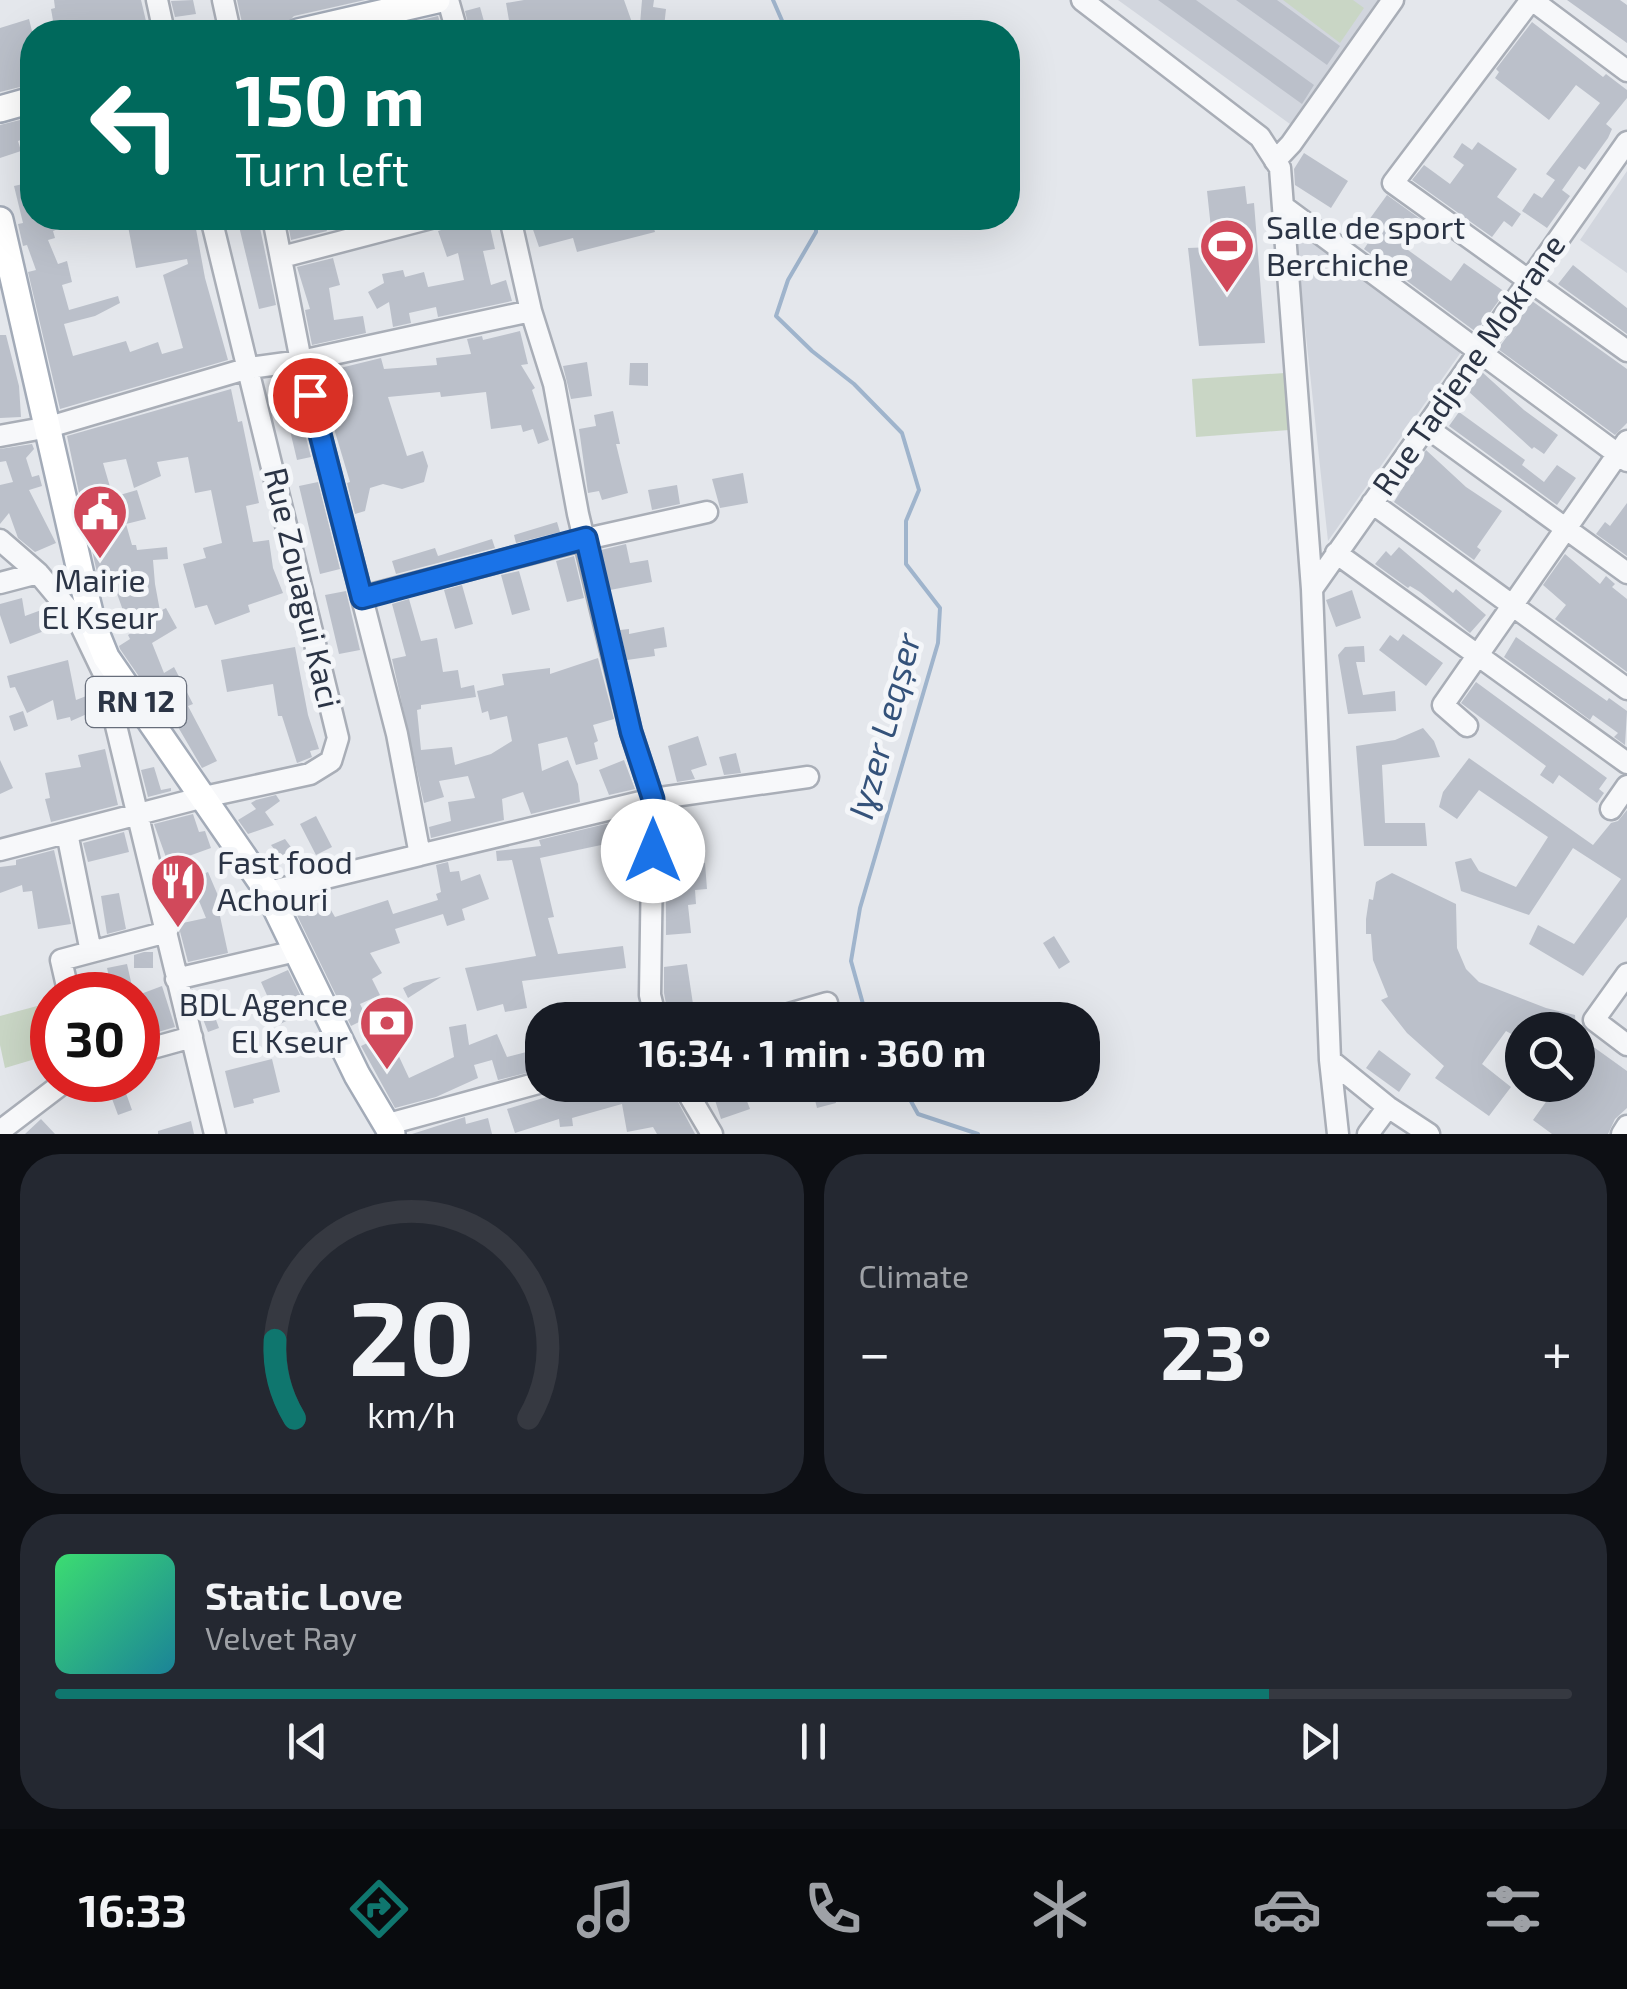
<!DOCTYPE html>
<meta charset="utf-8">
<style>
body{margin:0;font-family:"Exo 2",sans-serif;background:#242831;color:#f1f3f6;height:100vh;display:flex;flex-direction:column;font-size:38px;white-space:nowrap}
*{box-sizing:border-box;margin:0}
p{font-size:32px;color:#9ea1a6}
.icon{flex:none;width:55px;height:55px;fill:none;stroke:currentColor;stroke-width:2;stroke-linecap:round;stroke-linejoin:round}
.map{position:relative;height:1134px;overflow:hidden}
.details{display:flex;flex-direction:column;gap:20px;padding:20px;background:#0d0f14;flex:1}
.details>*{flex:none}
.banner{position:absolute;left:20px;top:20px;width:1000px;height:210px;border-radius:40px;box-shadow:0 10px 40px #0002;background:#00695c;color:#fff;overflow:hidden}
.fabs{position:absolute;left:1505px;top:1012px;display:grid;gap:20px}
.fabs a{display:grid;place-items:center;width:90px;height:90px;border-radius:50%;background:#171b24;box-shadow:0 10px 40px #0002;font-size:50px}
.speed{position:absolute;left:30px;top:972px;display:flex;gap:20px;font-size:50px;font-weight:700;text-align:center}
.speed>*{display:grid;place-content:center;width:130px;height:130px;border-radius:50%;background:#171b24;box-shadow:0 10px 40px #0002;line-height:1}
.speed .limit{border:15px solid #d22;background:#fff;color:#111}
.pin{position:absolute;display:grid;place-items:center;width:85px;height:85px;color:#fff;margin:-42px;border:5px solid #fff;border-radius:50%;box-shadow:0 2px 10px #0007}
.me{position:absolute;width:110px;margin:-55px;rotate:0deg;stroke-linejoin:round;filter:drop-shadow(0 0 8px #0008)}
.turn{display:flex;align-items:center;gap:35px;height:210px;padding:0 50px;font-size:45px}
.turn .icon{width:130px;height:130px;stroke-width:2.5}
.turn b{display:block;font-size:70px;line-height:85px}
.big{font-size:75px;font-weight:700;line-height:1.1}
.details .card{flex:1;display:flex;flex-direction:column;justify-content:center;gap:15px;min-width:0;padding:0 35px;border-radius:40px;background:#242831}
.details .dial{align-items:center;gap:0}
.dial svg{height:260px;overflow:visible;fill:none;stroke:#363941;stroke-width:7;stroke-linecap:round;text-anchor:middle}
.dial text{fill:#f1f3f6;stroke:none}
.song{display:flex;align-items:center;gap:30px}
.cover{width:120px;height:120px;border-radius:15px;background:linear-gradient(135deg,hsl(140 70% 55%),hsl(190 70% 35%))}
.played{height:10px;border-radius:5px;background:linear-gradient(90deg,#0f766e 80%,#363941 80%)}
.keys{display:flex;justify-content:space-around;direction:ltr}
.heat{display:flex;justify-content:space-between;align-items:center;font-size:55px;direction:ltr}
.details .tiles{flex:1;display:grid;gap:20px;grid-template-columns:1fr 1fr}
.card:last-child{grid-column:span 2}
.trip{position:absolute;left:525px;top:1002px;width:575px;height:100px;border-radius:40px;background:#171b24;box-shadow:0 10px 40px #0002;font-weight:700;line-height:100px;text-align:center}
.tabs{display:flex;height:160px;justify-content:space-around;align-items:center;background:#090b0e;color:#9ea1a6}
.tabs .icon{width:70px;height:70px}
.tabs .selected{color:#0f766e}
.tabs b{font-size:45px;color:#f1f3f6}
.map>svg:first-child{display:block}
</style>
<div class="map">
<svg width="1627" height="1134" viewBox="0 0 1627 1134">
<rect width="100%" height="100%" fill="#e4e7ec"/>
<path fill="#d2d6de" d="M1118,0H1378L1290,124Z
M1627,171V273L1580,240Z
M1294,224L1466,345L1328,541Z"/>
<path fill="#c9d6c5" d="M1283,0H1353L1364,8L1340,43Z
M1285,373L1289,430L1196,437L1192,379Z
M52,1002V1054L5,1068L0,1045V1016Z"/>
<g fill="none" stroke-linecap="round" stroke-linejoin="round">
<path stroke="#9fb4cc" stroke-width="4" d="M773,0L787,32
M816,218V232L788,280L776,316L812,351L854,384L902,433L919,490L906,521V564L940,608L938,643L860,908L851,961L863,1004L872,1020
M902,1085L918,1114L978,1134"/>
</g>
<path fill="#bbc0ca" d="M54,0H141L146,21L102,32H55L51,9L55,8Z
M193,0L196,14L175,17L171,1Z
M237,0H365L294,16L283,27L263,32H244Z
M524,0H624L634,28L621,32H511L506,3Z
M642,0H654L653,7L666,9L664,27L640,24Z
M1158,0H1196L1314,85L1302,104Z
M1236,0H1277L1340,46L1327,65Z
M1567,0H1620L1627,5V43Z
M480,7L487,32H470L465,11Z
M438,16L443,32H407L405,24Z
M29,19L32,31V84L0,92V28Z
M213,20L216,32H179V27Z
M1532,22L1603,77L1606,74L1627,90V98L1606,124L1612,129L1608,138L1585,170L1579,166L1562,190L1570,196L1547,228L1522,211L1534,193L1542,198L1555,180L1546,174L1600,103L1576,85L1549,120L1495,78L1499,72L1496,69Z
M32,117V136L18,141L21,151L0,158V125Z
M1478,142L1517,169L1497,197L1521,214L1512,227L1504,221L1492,237L1412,180L1424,165L1450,184L1464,165L1453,157L1462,143L1472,150Z
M1304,153L1348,181L1331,208L1295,185L1294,169Z
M32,182V218H85L53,231L55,238L48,240L58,264L67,261L72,282L62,285L69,310L118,296L120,303L95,316L64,324L73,356L126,341L130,352L158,342L162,354L183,348L163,275L188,264L187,259L136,268L128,226L147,223L145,218H184L189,230L196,229L205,278L228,360L60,409L28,272L36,270L27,245L23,246L18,224L23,223L14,186Z
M1245,186L1247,204L1254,203L1265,343L1199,346L1188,248L1213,247L1207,191Z
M1387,195L1423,221L1419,227L1423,230L1408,250L1451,281L1464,263L1505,292L1476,332L1364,249L1368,243L1358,235Z
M237,218H258L276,305L259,309Z
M287,218H322L327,231L291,240Z
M478,218H488L495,249L483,251L491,285L506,280L512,301L438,317L436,307L409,313L411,323L393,327L389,302L377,309L368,292L384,283L382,274L403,270L405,277L424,272L428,287L464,280L458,253L447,257L438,231Z
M529,218H651L655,232L577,252L573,238L539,247Z
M333,258L340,285L329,288L334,320L363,316L366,333L312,345L305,310L310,309L297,267Z
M1573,265L1627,308V334L1558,284Z
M1532,301L1627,369V423L1615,435L1498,349Z
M520,331L528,364L521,365L535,388L532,390L549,440L538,444L533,429L523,432L521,425L491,429L486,392L441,397L440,392L388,397L407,456L423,451L428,466L424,482L402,489L383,484L370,488L365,511L355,514L347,483L350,482L321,385L336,381L332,370L381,358L384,369L437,365L436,358L471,354L467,339L482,336L483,340Z
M0,335H6L19,386L21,417L0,418Z
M587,362L592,396L571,399L563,366Z
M630,363H648V386L629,385Z
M1482,372L1524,410L1558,435L1544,454L1534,447L1532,449L1468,391Z
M231,389L238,422L242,421L259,503L246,506L253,542L269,540L273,568L283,593L248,605L250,612L215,625L207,605L195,608L183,564L206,558L203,548L222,543L211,490L195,493L188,457L157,462L161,476L134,488L126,459L103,463L113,497L137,490L146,519L126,524L132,545H136L137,550L167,547L168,559L153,560L155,584L160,611L166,608L177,628L152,643L164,673L174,667L193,704L188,706L217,761L202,768L171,715L167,717L120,649L119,646L130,639L128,635L131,633L110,574L98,577L89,537L93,536L85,521L67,436Z
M296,398L311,457L297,460L283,401Z
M613,411L620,444H616L628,493L602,500L599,491L588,493L579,429L596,426L594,415Z
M1459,412L1525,460L1522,465L1544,482L1557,465L1576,478L1557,505L1449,426Z
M32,444L34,449L26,458L32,477L39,475L42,486L29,490L56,543L35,552L18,538L9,513L0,524V485L13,482L6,461L0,462V449Z
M1426,450L1466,487L1502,511L1477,547L1481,550L1474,560L1394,502Z
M743,473L748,503L720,508L712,479Z
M318,482L340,569L320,574L299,486Z
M677,485L680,504L652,510L648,490Z
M1627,503V556L1596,534L1605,522L1610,526Z
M557,522L560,532L516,543L514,535Z
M492,539L495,548L396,574L392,561L435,548L438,556Z
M626,544L630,563L648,560L652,582L610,590L601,550Z
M1399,547L1453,593L1456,589L1486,615L1470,633L1420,592L1410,586L1408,588L1375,564L1386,551L1391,556Z
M1565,554L1600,584L1606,576L1615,584L1612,587L1627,599V672L1555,619L1566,605L1543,585Z
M574,556L584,598L567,602L556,561Z
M519,571L530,610L512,615L501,575Z
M462,585L473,624L455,629L444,590Z
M1352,590L1361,618L1336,627L1326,600Z
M346,591L360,650L339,654L325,595Z
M22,598L25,616L44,609L52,628L10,644L0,615V604Z
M409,599L421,641L437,638L443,672L458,670L461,688L474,685L476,697L421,705V709L417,710L421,750L452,747L455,765L491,754L512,741L507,716L490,720L488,711L482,713L477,691L504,685L502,674L550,668V674L598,658L614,719L593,725L598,741L594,743L598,759L576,765L567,737L538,744L542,771L568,760L578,784L580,802L531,814L523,792L502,799L504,820L431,838L429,827L451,821L448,802L475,798L468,776L439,781L444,797L424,803L392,659L406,656L392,604Z
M664,627L667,647L654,649L655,656L627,660L620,630L629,629V634Z
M1403,634L1443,663L1426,686L1379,650L1390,635L1398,641Z
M1516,637L1607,701L1609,698L1627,711L1625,745L1614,737L1618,733L1593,715L1590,720L1504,657Z
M1364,646L1365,662H1356L1363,695L1395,691L1396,711L1348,714L1338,655L1345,647Z
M295,647L308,715L319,749L310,751L312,757L297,763L282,716H278L273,684L227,692L221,660Z
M68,660L76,700L89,695L96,710L71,721L70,717L57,720L53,700L27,713L15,687L10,688L7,676Z
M1476,682L1607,778L1599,789L1604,793L1597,803L1559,775L1553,784L1540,775L1546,766L1461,703Z
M23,711L28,726L14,731L9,716Z
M1423,728L1434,741L1440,757L1382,765L1385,823H1425L1427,846H1364L1356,746L1395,740Z
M698,736L707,765L691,770L695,779L677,782L668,746Z
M105,749L118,805L51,822L45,799L50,798L45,773L81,767L78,755Z
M736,753L741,773L724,775L719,757Z
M1469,758L1593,845L1611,823L1618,821L1627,810V917L1583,976L1529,944L1538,925L1574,944L1621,879L1573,848L1529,915L1461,891L1455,862L1471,858L1479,871L1516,887L1548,837L1479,790L1457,819L1439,807L1443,792Z
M0,760L13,788L0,794Z
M624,760L635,789L609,795L599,770Z
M154,767L161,790L171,788V791L148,797L141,770Z
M276,795L280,801L265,812L274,825L248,834L238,820L256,809L251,803L256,800Z
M193,814L199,832L205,831L211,848L186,857L190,868L172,874L154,824Z
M316,816L332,847L316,855L300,824Z
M639,816V826L618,830L620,841L540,858L554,917L548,918L558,954L623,946L626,968L522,981L527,1008L505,1012L503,1004L477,1011L465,968L536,956L512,860L497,861L496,851L541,846L539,840Z
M124,832L129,852L88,862L83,843Z
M285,839L302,862L291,871L271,845Z
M54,850L71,924L38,929L32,891L23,892L22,885L0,893V867L16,865V860Z
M448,862L450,872L459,871L461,881L480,874L489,899L462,909L465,920L447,926L443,914L395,929L400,943L370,953L382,973L372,979L380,995L360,1004L367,1018L351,1026L292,905L321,893L335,917L388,900L393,914L438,900L436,894L441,892L436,865Z
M705,863L707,889L695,890L696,904L688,905L691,933L666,935V880H675L674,872L685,871V865Z
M208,872L222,905L218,907L228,953L188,962L178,924L206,918L190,879Z
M1392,873L1456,904L1457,948L1466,969L1479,982L1546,1008L1575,1015L1576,1030H1522V1040L1506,1031L1482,1064L1511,1087L1489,1116L1435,1078L1444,1066L1407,1033L1381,1000L1388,997L1373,960L1371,934H1366V919L1369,899L1373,900L1376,882Z
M119,893L126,929L107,934L101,896Z
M1054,936L1070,962L1059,969L1043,943Z
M144,952H153V968H134V955Z
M127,964L134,995H113L107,968Z
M687,964L693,1004L680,1006L682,1020H669L664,993V967Z
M288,970L308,1011L280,1024L261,982Z
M441,977L408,998L403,988L413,983Z
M162,986L175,1027L138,1038V995Z
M212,1009L219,1028L208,1032L201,1014Z
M466,1024L469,1045L497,1034L507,1057L542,1048V1069L498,1080L492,1060L474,1065L478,1078L436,1097L395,1108L361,1046L388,1033L409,1078L454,1057L449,1027Z
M1588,1043L1627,1071V1108L1615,1119L1608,1134H1552L1533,1120L1558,1085H1578V1058Z
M1379,1050L1411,1074L1399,1092L1366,1068Z
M272,1059L280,1092L253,1099L254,1103L234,1108L225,1071Z
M122,1082L132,1110L118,1115L108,1088Z
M571,1085H669L695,1134H657L653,1127L627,1132L622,1104L572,1118L573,1126L560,1127L559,1119L515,1133L507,1109L553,1095V1090Z
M742,1088L750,1109L721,1119L714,1097Z
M833,1091L836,1103L817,1108L814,1096Z
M465,1117L466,1124L488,1118L492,1134H412Z
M41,1119L55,1134H25Z
M191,1121L194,1134H158V1131Z"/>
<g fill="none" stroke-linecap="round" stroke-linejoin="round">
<g stroke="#a9aeb7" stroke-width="25">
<path id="minor" d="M157,0L164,32
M223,0L230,32
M448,0L457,32
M1082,0L1260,137L1280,168L1312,589L1330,1060L1338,1134
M1531,0L1393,183L1627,351
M1532,0L1627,71
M1275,161L1291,144L1393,0
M1284,207L1627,461
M510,218L531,311L554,384L578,514L602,614L631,732L653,799L650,995L656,1020
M282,257L431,218
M1426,427L1627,573
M0,436L49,427L249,368L301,361L531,311
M1372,503L1627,689
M0,540L38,573L79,622L103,672L215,1134
M1336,553L1627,763
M0,583L38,573
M1312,589L1627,142
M362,597L586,539L707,512
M1467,726L1443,705L1627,441
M1611,809L1627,786
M67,833L91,952L61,960L69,995
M0,850L204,797L310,774L331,761L338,738L211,218
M411,857L653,799L808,777
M268,892L420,855L397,734L301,361L273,218
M91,952L167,932
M1627,974L1594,1020L1627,1045
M176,979L296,951
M768,1020L827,1003
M138,1052L192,1037
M1330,1060L1388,1107L1429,1134
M683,1085L712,1134
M385,1125L542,1082
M0,1131L67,1080
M1368,1134L1388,1107
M1622,1134L1627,1126"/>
</g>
<g stroke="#a3abb8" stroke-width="30">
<path id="major" d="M298,32L437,0
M0,109L32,100
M0,220L84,588L93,625L106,657L268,892L357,1075L392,1134"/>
</g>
<use href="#minor" stroke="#f7f8fa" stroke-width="20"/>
<use href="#major" stroke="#fff" stroke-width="25"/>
</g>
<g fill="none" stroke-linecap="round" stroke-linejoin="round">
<g stroke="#114b97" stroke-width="25">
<path id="route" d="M310,395L362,598L586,538L631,732L653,799V851"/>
</g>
<use href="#route" stroke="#1a73e8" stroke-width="18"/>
</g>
<defs>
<g id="stadium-pin" transform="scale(2.875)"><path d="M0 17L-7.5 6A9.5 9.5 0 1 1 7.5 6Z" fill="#d1495b" stroke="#f4f6f9"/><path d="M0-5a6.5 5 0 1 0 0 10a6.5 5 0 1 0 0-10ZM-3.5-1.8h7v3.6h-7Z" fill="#fff"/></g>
<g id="civic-pin" transform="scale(2.875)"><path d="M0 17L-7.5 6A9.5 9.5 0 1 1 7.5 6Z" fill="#d1495b" stroke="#f4f6f9"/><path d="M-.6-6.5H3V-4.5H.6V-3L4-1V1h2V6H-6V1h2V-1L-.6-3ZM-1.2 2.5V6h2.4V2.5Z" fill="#fff"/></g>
<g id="restaurant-pin" transform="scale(2.875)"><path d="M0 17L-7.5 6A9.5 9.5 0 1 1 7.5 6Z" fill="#d1495b" stroke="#f4f6f9"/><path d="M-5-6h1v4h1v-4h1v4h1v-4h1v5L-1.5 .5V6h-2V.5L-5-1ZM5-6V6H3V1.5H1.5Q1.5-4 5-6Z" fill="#fff"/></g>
<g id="bank-pin" transform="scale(2.875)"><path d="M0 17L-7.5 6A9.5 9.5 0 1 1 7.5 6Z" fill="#d1495b" stroke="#f4f6f9"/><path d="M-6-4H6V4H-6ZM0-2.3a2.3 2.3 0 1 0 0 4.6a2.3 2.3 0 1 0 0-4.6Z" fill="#fff"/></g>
</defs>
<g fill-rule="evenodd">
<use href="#stadium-pin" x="1227" y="246"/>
<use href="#civic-pin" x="100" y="512"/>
<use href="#restaurant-pin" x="178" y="881"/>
<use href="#bank-pin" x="387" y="1023"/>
</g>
<g text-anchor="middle" stroke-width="10" stroke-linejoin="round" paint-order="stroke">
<rect fill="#f4f6f9" stroke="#676e7b" stroke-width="2.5" x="86" y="677" width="100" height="50" rx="8"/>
<g font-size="30" font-weight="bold" fill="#2b3445">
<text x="136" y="712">RN 12</text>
</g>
<g font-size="32" fill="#2b3445" stroke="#f4f6f9" text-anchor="start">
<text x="1266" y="239">Salle de sport<tspan x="1266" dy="37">Berchiche</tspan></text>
<text x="100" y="592" text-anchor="middle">Mairie<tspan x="100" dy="37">El Kseur</tspan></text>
<text x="217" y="874">Fast food<tspan x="217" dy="37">Achouri</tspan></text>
<text x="348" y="1016" text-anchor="end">BDL Agence<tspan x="348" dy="37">El Kseur</tspan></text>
</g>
<g font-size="32" fill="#2b3445" stroke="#f4f6f9">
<text transform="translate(1469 365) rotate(-55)" y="11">Rue Tadjene Mokrane</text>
<text transform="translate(302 588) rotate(77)" y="11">Rue Zouagui Kaci</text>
</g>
<g font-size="35" font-style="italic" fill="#34527a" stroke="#f4f6f9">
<text transform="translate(885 726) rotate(-75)" y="12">Iɣzer Leqṣer</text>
</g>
</g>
</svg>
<div class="fabs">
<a><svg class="icon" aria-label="search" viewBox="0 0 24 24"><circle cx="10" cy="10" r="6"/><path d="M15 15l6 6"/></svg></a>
</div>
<div class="speed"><div class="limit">30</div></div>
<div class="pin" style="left:310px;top:395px;background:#d93025"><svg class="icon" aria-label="arrive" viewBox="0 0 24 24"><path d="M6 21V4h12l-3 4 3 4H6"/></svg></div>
<svg class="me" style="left:653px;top:851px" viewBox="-20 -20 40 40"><circle r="19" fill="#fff"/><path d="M0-13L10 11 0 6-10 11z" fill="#1a73e8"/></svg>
<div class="trip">16:34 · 1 min · 360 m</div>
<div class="banner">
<div class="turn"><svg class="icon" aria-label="left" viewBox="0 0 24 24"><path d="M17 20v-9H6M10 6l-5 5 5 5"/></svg><div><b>150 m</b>Turn left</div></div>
</div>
</div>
<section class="details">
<div class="tiles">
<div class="card dial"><svg viewBox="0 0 100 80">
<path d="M14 69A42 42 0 1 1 86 69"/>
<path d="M14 69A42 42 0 0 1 8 45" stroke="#0f766e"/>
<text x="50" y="56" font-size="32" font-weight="700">20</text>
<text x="50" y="72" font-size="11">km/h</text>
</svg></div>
<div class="card"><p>Climate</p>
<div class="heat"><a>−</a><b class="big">23°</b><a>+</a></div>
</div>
<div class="card">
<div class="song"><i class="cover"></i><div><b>Static Love</b><p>Velvet Ray</p></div></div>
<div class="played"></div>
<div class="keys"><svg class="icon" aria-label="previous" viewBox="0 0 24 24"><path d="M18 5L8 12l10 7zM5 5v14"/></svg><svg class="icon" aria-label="pause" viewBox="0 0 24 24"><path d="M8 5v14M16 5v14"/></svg><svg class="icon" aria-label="next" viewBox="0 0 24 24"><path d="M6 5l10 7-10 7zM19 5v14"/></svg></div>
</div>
</div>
</section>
<nav class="tabs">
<b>16:33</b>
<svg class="icon selected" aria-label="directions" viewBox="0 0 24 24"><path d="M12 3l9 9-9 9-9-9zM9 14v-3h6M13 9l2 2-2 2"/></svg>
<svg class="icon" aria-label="music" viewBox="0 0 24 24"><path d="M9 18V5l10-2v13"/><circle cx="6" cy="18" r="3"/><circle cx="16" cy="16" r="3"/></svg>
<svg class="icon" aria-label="phone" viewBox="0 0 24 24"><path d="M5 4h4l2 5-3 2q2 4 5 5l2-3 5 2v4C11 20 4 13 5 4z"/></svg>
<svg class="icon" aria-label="climate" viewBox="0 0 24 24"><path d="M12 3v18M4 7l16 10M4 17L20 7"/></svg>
<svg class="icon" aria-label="car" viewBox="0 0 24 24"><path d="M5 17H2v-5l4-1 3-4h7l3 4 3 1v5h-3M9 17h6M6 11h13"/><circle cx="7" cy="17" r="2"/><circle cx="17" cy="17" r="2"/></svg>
<svg class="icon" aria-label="filters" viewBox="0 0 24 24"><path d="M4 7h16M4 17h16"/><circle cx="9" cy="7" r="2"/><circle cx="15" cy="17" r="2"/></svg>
</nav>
